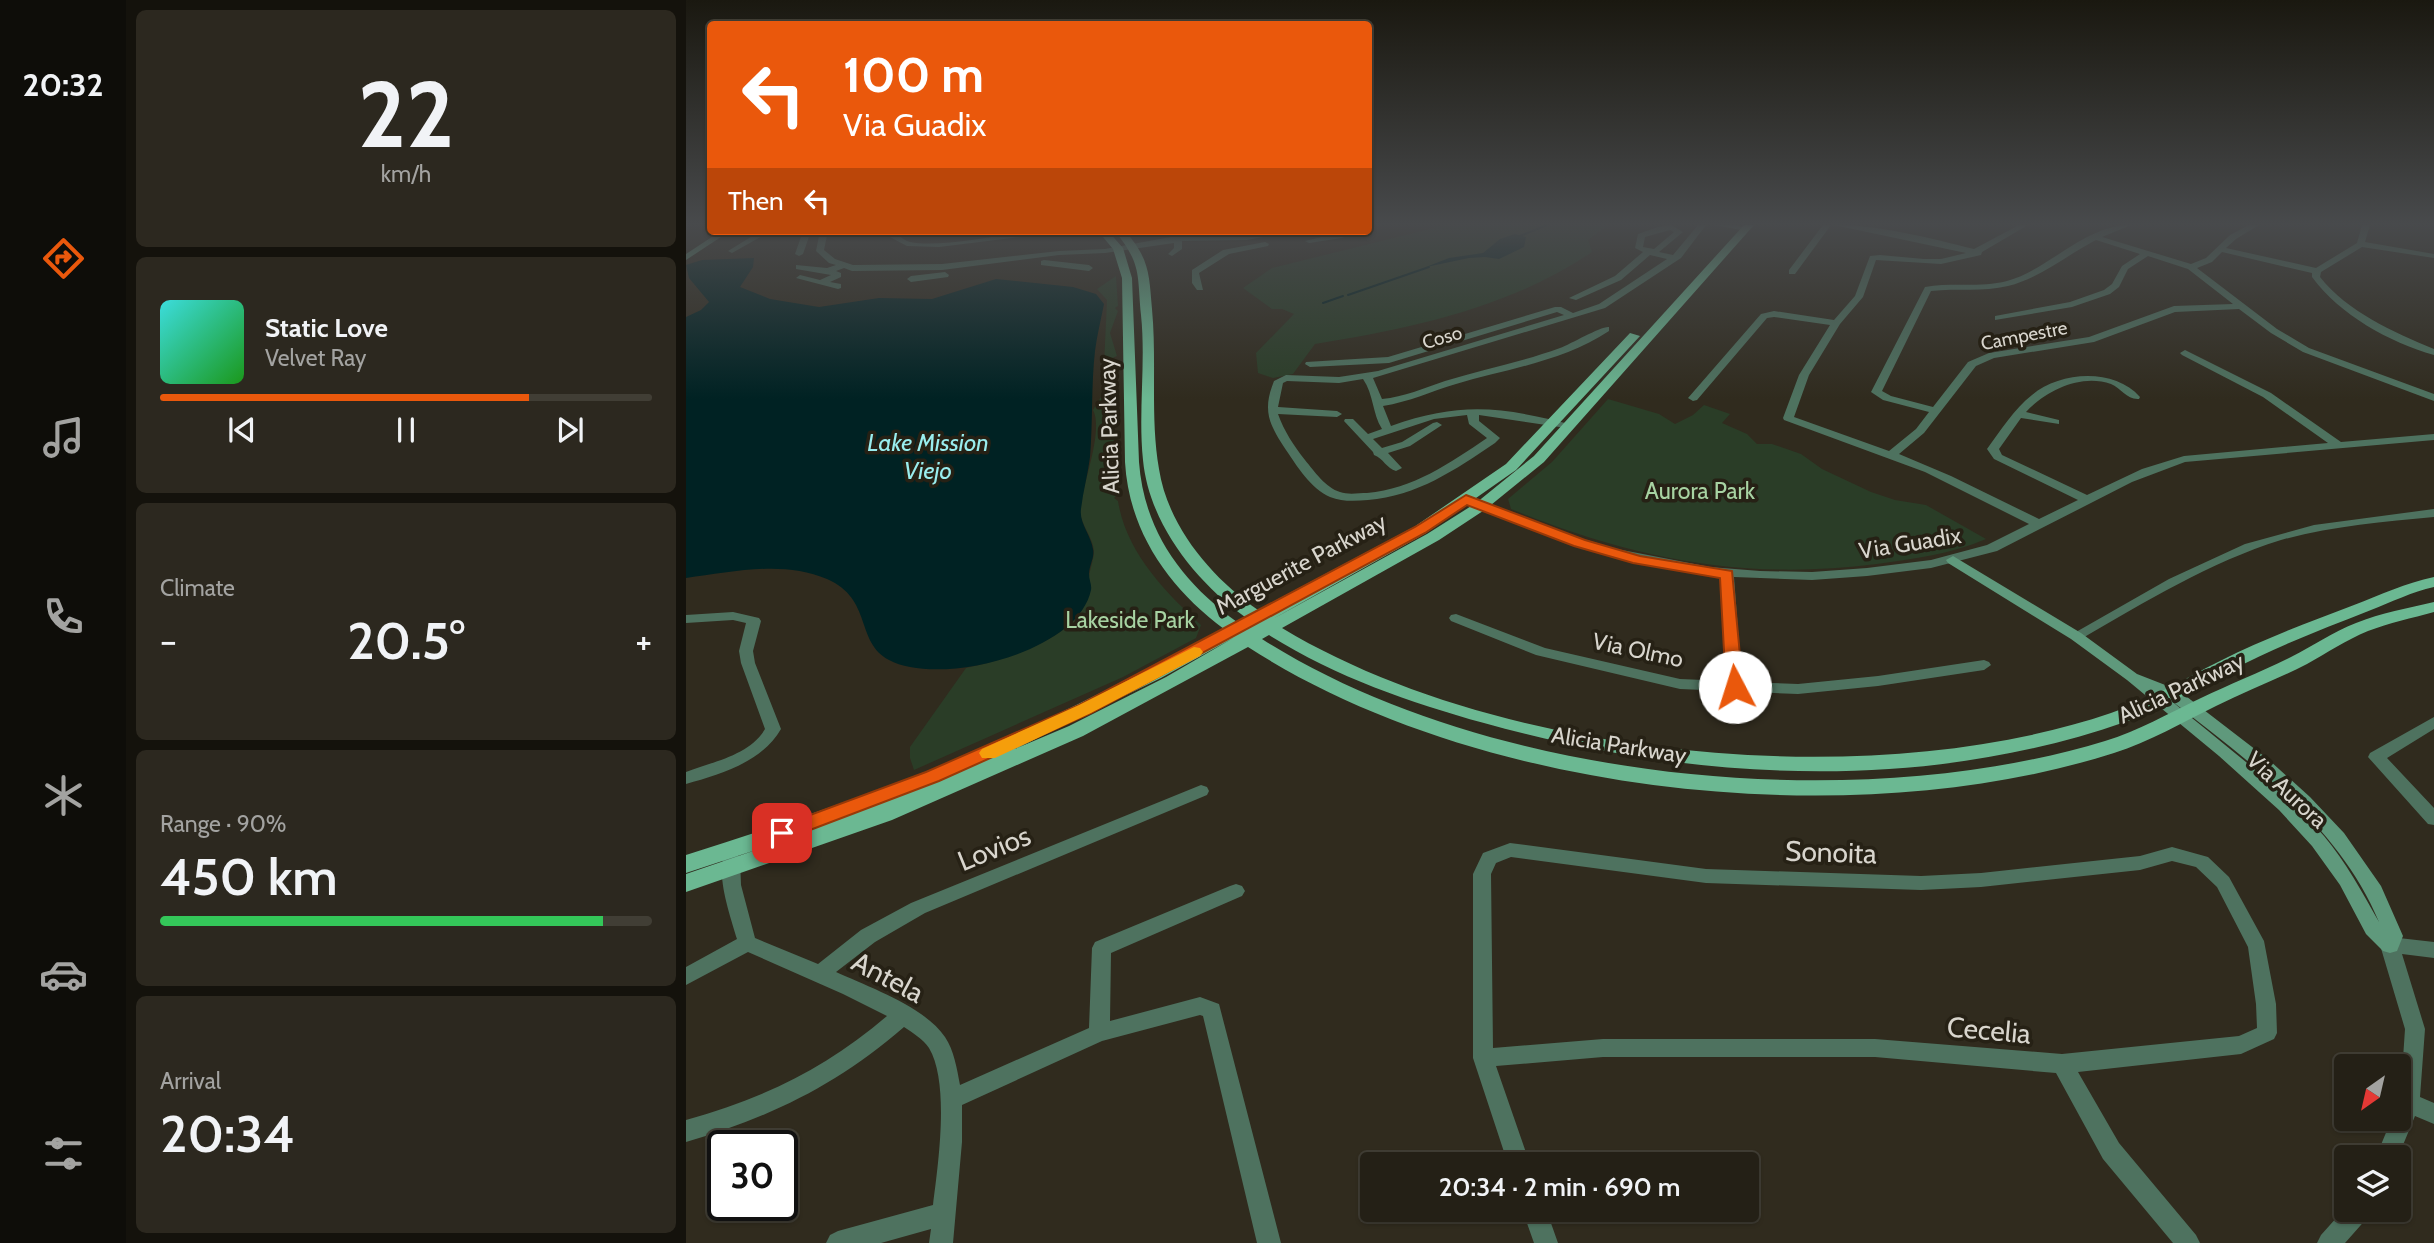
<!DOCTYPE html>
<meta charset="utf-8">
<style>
body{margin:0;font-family:Cabin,sans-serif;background:#2c281f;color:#f1f3f6;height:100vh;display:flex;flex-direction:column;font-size:26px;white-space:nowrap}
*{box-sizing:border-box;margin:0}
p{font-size:23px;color:#a3a3a1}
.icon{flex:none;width:38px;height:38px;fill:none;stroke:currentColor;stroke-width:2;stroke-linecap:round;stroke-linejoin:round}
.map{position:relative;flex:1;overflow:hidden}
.drawer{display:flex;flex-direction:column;gap:10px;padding:10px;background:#14120c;width:560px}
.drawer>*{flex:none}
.hud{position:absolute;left:21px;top:21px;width:665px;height:214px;border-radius:7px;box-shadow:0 2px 5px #0004,0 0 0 2px #413e35;background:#ea580c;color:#fff;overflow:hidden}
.needle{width:46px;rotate:214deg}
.tools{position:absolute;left:1648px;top:1054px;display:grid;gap:14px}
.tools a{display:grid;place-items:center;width:77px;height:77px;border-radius:7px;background:#242016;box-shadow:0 2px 5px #0004,0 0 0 2px #413e35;font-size:35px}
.speed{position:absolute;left:21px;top:1130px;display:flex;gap:14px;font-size:35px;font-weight:700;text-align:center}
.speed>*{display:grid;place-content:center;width:91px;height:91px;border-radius:50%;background:#242016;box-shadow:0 2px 5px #0004,0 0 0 2px #413e35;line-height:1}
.speed .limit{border:4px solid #111;border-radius:10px;background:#fff;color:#111}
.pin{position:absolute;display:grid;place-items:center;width:60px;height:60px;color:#fff;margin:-30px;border-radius:14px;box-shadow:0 4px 10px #0006}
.me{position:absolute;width:77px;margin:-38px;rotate:355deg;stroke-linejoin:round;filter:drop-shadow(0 0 5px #0008)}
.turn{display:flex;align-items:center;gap:24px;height:147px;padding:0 21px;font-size:32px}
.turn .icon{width:91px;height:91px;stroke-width:2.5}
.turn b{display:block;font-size:49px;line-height:60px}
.then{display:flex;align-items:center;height:66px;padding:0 21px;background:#0003;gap:14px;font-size:26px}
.big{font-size:52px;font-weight:600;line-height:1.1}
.drawer .widget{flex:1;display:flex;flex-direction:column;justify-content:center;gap:10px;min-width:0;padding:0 24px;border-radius:10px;background:#2c281f}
.drawer .dial{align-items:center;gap:0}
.dial b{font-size:91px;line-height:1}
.song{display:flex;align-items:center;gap:21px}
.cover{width:84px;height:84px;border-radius:10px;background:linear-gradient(135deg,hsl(180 70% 55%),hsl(120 70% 35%))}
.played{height:7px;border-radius:4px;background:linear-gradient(90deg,#ea580c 75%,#413e35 75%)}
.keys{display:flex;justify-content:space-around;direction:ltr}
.heat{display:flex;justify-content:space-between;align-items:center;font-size:38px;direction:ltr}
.charge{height:10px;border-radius:5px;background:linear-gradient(90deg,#34c759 90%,#413e35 0)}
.trip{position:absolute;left:674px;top:1152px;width:399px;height:70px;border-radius:7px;background:#242016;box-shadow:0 2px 5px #0004,0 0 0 2px #413e35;font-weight:600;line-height:70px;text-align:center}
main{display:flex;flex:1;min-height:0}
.dock{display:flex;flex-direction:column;width:126px;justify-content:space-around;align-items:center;background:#0e0d09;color:#a3a3a1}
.dock .icon{width:49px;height:49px}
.dock .on{color:#ea580c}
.dock b{font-size:32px;color:#f1f3f6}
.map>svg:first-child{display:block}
</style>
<main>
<nav class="dock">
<b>20:32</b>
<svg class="icon on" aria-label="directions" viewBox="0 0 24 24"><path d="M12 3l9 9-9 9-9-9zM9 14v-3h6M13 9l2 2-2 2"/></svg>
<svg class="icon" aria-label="music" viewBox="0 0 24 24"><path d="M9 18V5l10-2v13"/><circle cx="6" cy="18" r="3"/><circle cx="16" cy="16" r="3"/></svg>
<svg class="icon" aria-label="phone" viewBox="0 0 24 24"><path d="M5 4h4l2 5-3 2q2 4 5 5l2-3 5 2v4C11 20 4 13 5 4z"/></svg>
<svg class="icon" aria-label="climate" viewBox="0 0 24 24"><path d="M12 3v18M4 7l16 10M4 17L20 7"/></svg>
<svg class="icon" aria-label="car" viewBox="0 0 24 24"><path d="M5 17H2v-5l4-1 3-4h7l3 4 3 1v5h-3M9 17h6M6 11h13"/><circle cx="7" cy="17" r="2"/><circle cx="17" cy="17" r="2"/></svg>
<svg class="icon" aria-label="filters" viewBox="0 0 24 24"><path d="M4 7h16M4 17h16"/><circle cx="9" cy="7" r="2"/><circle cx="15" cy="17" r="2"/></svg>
</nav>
<section class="drawer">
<div class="widget dial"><b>22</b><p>km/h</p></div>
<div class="widget">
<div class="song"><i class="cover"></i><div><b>Static Love</b><p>Velvet Ray</p></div></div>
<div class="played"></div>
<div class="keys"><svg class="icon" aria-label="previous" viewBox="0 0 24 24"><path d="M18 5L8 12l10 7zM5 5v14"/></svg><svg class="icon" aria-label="pause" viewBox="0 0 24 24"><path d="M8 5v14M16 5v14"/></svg><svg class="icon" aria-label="next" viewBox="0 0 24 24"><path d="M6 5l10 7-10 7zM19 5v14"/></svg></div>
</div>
<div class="widget"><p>Climate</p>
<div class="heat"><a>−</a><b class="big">20.5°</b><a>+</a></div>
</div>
<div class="widget"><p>Range · 90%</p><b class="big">450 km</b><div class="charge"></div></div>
<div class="widget"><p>Arrival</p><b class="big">20:34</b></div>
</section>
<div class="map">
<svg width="1748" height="1243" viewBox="0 0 1748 1243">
<rect width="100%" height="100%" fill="#302b1e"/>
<path fill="#2a3d27" d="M760,225H922L902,240L906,252C826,307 724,329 629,344L607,374L587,378L572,373L570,353L608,314L596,309H586L557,288L586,268Z
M430,276L432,306L429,308L432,311L424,333L431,356L424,359C425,370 426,385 417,393L422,396L430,416L423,419L425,424L422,429L430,431C426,457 411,467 431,495L428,498L432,501C440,552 479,592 515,625L510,638L437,677L228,770L224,758V747L280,668C314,661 385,640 399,604C402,596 401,585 403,577C404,569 408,558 408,551C407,537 394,524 394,510C396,485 418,431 407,410L415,397L417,387L421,300L411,289Z
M922,399L973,414L989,424L1007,415L1018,405L1044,414L1036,423L1061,434L1071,444H1086L1115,454L1136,469L1185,492L1209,500L1240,505L1300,539C1265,554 1228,559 1191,564C1057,581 949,559 825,509L822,499L866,462Z"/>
<path fill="#002223" d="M829,234L840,237L838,247L813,259L799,257L783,258L740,267L763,258L797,253L814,239Z
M68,258L67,267L54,287L84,299L133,307L193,298L246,299L310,279L387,287L410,294L418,304C415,319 411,335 409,351C405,386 407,422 404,457C402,474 397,491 395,509C393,523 405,535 407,549C409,557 403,566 403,574C403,580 406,585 405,590C392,653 253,687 203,660C169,642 187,599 141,579C97,560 46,572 0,578V317L15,310L23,302L3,278L0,265L16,260Z"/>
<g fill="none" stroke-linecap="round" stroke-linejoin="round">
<path stroke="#002223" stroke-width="2" d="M834,236L861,225
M662,295L743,267
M637,303L657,296"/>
<path fill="#4e725f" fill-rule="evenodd" d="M985,225L997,232L973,252L987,255L1012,225H1020L995,258L919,308L687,378L696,399C718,397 738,388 759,381C797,369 836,362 874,348C885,344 915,326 923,327V331C878,361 821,369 770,384C746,391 723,402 697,406L705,426C776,401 816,407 887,425V429L793,415V421L814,438L809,443C769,470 731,496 682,500C670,501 656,502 644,497C625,489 611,466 600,450C583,424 576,411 588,381L600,375L653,377L692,371L878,315L871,312L703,363L624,367L619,364L620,362L702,357L869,307H875L887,313L913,304L981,259L964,255L935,280L890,300L883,298L929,276L957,252L949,248L952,234L972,227ZM984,230L988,232L968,249L957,247L959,237ZM677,379C688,395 686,413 696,429L682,434L667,419H659L658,421L687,452L688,455C697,458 701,469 710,471L716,468L702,453L724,446L756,425L751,422L747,423L716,442L696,448L687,439L748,419L781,415L783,424L801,438C764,463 727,489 681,493C673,493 662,495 654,492C640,488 628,471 619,460C608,446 598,431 592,414L651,417L656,414L651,411L592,407L597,383L601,381L653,383Z
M1029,225H1049L1064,229L1060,231Z
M1137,225H1145L1109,274H1103V270Z
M1148,225C1195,225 1243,238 1288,249L1333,225H1342L1296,252L1295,255L1255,264L1190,260L1177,297L1154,324L1123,375L1108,417L1203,451L1230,429L1243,412L1197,400L1185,392L1239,287C1266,282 1294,288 1321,281C1364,269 1398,225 1445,225L1416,237L1505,264L1520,258L1544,235L1563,225H1573L1550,239L1540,248L1630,268L1671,243L1676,225H1684L1679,242L1748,254V258L1676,247L1635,272L1634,277C1662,312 1707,332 1748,349V355C1703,342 1654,315 1626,277V273L1536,252L1526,262L1511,268L1591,329L1623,348L1748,394V401L1617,352L1585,333L1553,309L1489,312L1408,342L1308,358L1290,366L1238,433L1213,454L1265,476L1353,519L1392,500L1308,459L1301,449C1315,430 1328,409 1346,395C1375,371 1428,368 1454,397L1453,399C1441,400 1435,388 1425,384C1395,373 1359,391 1340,412L1373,420V424L1335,418L1313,449L1316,455L1401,495L1456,469L1498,456L1642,443L1577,397L1496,355L1494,353L1499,350L1585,393L1655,442L1748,434V440L1499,462L1446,482L1311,551L1245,568L1181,576L1126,580L1048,577L1056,682L1112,684L1192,676L1298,660L1303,662L1305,665L1298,670L1192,686L1112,694L994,689L850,655L765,621L763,618L765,615L770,614L859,648L994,679L1041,681L1034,576C945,568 859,536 776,503L774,500L780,496L884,535L931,549L1024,567L1074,571L1126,572L1181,568L1245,560L1301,545L1343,524L1239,472L1098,420L1097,418L1113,375L1144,325L1088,317L1081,318L1011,400L1007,401L1002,398L1075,314L1088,311L1148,320L1169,296L1184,256L1194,255L1238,259H1255L1280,253ZM1410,240L1454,254L1436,266L1426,284L1418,290L1384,302L1309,316V320L1386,307L1424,294L1433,287L1442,269L1462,256L1502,269L1547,304L1488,306L1403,337L1303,353L1282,362L1247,407L1205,396L1196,391L1245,291C1271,288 1297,292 1322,286C1354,278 1381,255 1410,240Z
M85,231L46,253L42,251L73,232Z
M117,231H125L117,254L113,256L109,254Z
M134,231H142L138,250L149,259L167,265L256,264L373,251L419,249L485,237L462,231H489L493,236H561L589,231H608L561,240L496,241V249L486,256L482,254L488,248V243L419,253L373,255L256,270L166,271L158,268L150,271L155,273V277L144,282L155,284V288L152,289L110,278L114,275L134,280L145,275L110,269V265L141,268L150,265L143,263L130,251Z
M201,231C211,231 214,239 224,242C253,248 315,235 346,231L361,232L357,234L253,247L221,246L202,236Z
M660,231H672L656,238L623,243L619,241Z
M579,242L583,244L582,246L543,254L513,273L517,290H511L506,283V270L537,250Z
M358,260L403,265L407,268L403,271L355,265V261Z
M259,272L263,275L262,277L225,282L221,279L225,276Z
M1748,509V517C1697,522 1645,526 1595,540C1524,562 1459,602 1395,639L1390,640L1383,636L1483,579L1559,544L1628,525Z
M47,612L73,618L75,621L67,651L69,663L95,729C76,762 35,774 0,784V772C26,762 64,755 79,729L55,663L53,651L60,623L47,620L0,623V615Z
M1748,717V729L1701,758L1748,808V825L1742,824L1682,757L1684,753Z
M515,785L521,787L523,791L521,795L239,913L189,942L150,972C183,987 239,1007 259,1037C268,1050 271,1069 274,1085L403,1028L406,948L409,942L544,886L550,884L556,886L559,891L556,896L425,953L424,1021L514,997L533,1004L595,1243H571L517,1016L514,1015L416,1041L276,1105V1142L267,1243H243L245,1229L195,1243H140L144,1235L152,1231L247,1205C252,1165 264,1083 243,1048C237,1039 227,1033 218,1027C151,1085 85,1117 0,1142V1120C78,1098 139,1069 201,1016L157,994L62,952L0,985V967L51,939C45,918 29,874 39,854L45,852L51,854L54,859L55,885L69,938L132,964L175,930L225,903Z
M824,843L1020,869L1235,876L1295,873L1454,856L1486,847L1522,857L1543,877L1578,941L1590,1004L1591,1033L1588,1039L1555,1054L1392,1072L1433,1143L1510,1235L1514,1243H1487L1417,1159L1370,1073L1189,1057H917L810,1066L844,1164H822L787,1058V874L797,853ZM825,857L1020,883L1235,890L1295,887L1454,870L1486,861L1510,867L1531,887L1562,947L1570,1004L1571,1028L1553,1036L1376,1054L1189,1039H917L807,1048L805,874L810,863Z
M1704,937L1748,942V958L1716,954L1739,1029L1734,1097L1748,1103V1124L1729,1116L1712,1157H1690L1706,1118H1713L1719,1029L1694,945L1697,939Z
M1661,1206V1209H1685L1682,1217L1659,1243H1631L1635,1235Z
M836,1209H860L872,1243H848Z"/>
<path fill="#5f997c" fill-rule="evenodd" d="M35,231H44L0,260V254Z
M1267,556L1395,633L1451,674L1492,690L1583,760L1624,797L1658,833L1695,886L1717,936L1711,951L1704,953L1697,951L1680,934L1654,885L1626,846L1593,810L1533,756L1441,680L1385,639L1262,563L1260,560ZM1482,698C1562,761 1652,824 1693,922C1676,892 1660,862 1638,836C1592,783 1532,741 1482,698Z"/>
<path fill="#6bb892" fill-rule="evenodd" d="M1058,225H1068L858,462L800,509L753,540L596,628C813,759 1185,795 1425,713C1463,700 1498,679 1534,661C1577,639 1623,622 1668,605C1694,595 1720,583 1748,577V587C1726,592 1705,602 1685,610C1637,629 1589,647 1544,671C1509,689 1476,709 1439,722C1233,794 1005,781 798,723C723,702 650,677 583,635L576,639C799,781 1167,818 1419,741C1452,731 1483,713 1515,698C1544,684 1575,672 1605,657C1627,646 1647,632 1670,623C1695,613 1722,608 1748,602V612C1726,618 1703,623 1682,631C1660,640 1641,653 1621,664C1592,679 1560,691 1530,706C1497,722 1463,742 1428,753C1168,836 792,796 562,647L397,736L206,820L0,892V874L82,846L0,873V855C101,823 202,789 300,747C381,711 460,671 538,629C483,588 443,532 439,462L436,278L427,249L412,231H422L437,248L446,278L453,462C458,531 496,582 551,622L559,617C509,581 463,523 457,460C452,412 460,363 455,315C451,274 456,265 429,231H439C464,259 463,275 466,309C471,362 464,417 473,469C482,527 526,578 572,610L728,527L820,464L944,333L954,336L830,470L740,533L585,620L741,534L790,503L848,456ZM549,637L480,677L383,726L329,749L475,678Z"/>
</g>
<linearGradient id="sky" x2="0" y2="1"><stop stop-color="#1a1810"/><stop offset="0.56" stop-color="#484a4c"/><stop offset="1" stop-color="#484a4c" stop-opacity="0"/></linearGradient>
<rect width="1748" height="399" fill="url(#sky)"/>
<path fill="#ea580c" stroke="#983908" stroke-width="2" d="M780,495L899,540L954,556L1046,571L1057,687L1055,691L1049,693L1040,687L1034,578L947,563L888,546L781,505L739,533L405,713L253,781L103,838L96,840L89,838L86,833L89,828L240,772L393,705L729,527Z"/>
<path fill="#f59e0b" d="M508,647L514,648L517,652L514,656L405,713L309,758H296L293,753L296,749L393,705Z"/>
<g text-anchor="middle" stroke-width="7" stroke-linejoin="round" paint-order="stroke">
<g font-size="19" fill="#d8d5cd" stroke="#262115">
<text transform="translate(1338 335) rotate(-11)" y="7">Campestre</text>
<text transform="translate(756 337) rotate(-16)" y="7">Coso</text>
</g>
<g font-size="23" fill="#d8d5cd" stroke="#262115">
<text transform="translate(423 426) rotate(-92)" y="8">Alicia Parkway</text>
<text transform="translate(1224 543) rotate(-9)" y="8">Via Guadix</text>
<text transform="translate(615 564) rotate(-28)" y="8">Marguerite Parkway</text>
<text transform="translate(952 650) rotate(12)" y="8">Via Olmo</text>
<text transform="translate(1495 688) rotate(-25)" y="8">Alicia Parkway</text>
<text transform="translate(933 745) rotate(9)" y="8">Alicia Parkway</text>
<text transform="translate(1601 790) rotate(43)" y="8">Via Aurora</text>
</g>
<g font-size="23" fill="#a7d3a2" stroke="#262115">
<text x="1014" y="499">Aurora Park</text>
<text x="444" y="628">Lakeside Park</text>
</g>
<g font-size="24" font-style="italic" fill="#99edee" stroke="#262115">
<text x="242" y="451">Lake Mission<tspan x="242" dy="28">Viejo</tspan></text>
</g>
<g font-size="28" fill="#d8d5cd" stroke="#262115">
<text transform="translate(308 848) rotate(-22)" y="10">Lovios</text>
<text transform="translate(1145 852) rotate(2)" y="10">Sonoita</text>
<text transform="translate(202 977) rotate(28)" y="10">Antela</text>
<text transform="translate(1303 1030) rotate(5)" y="10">Cecelia</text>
</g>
</g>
</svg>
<div class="tools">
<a><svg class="needle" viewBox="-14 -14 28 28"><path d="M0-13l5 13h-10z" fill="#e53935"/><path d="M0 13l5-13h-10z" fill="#a3a3a1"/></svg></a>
<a><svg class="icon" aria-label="layers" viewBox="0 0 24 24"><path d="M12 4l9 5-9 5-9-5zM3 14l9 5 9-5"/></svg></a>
</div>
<div class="speed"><div class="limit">30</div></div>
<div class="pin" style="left:96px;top:833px;background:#d93025"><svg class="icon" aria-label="arrive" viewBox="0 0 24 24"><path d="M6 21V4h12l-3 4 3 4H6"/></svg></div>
<svg class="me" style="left:1049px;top:687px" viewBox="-20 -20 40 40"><circle r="19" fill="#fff"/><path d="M0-13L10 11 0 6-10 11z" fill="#ea580c"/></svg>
<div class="trip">20:34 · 2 min · 690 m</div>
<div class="hud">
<div class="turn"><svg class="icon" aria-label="left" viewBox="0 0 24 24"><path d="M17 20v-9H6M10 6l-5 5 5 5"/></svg><div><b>100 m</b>Via Guadix</div></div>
<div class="then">Then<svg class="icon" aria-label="left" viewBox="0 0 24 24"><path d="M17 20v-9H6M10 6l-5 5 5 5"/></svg></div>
</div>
</div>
</main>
